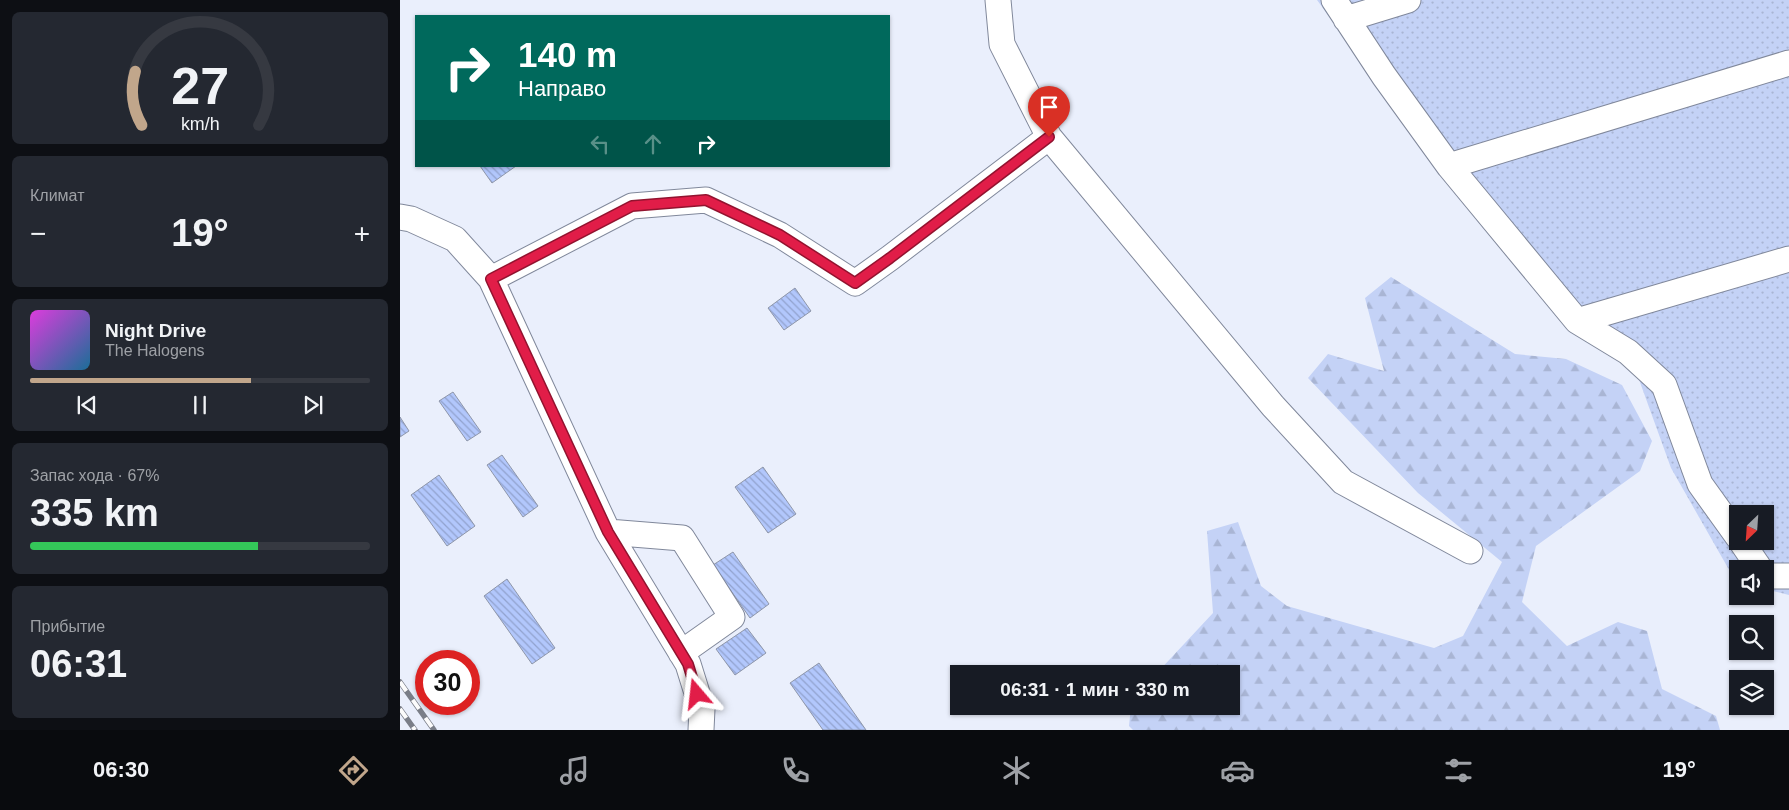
<!DOCTYPE html>
<html lang="ru">
<meta charset="utf-8">
<style>
body{margin:0;font-family:Helvetica,sans-serif;background:#242831;color:#f1f3f6;height:100vh;display:flex;flex-direction:column;font-size:19px;white-space:nowrap}
*{box-sizing:border-box;margin:0}
p{font-size:16px;color:#9ea1a6}
.icon{flex:none;width:28px;height:28px;fill:none;stroke:currentColor;stroke-width:2;stroke-linecap:round;stroke-linejoin:round}
.map{position:relative;flex:1;overflow:hidden}
.sheet{display:flex;flex-direction:column;gap:12px;padding:12px;background:#0d0f14;width:400px}
.sheet>*{flex:none}
.hud{position:absolute;left:15px;top:15px;width:475px;height:152px;border-radius:0px;box-shadow:0 1px 4px #0004;background:#00695c;color:#fff;overflow:hidden}
.needle{width:32px;rotate:205deg}
.fabs{position:absolute;left:1329px;top:505px;display:grid;gap:10px}
.fabs a{display:grid;place-items:center;width:45px;height:45px;border-radius:0px;background:#171b24;box-shadow:0 1px 4px #0004;font-size:25px}
.speed{position:absolute;left:15px;top:650px;display:flex;gap:10px;font-size:25px;font-weight:700;text-align:center}
.speed>*{display:grid;place-content:center;width:65px;height:65px;border-radius:50%;background:#171b24;box-shadow:0 1px 4px #0004;line-height:1}
.speed .limit{border:8px solid #d22;background:#fff;color:#111}
.pin{position:absolute;display:grid;place-items:center;width:42px;height:42px;color:#fff;margin:-51px -21px;border-radius:50% 50% 50% 0;rotate:-45deg;box-shadow:0 0 5px #0007}
.pin .icon{rotate:45deg}
.me{position:absolute;width:55px;margin:-28px;rotate:343deg;stroke-linejoin:round;filter:drop-shadow(0 0 4px #0008)}
.turn{display:flex;align-items:center;gap:18px;height:105px;padding:0 20px;font-size:22px}
.turn .icon{width:65px;height:65px;stroke-width:2.5}
.turn b{display:block;font-size:35px;line-height:42px}
.lanes{display:flex;align-items:center;height:48px;padding:0 20px;background:#0003;justify-content:center;gap:25px;direction:ltr}
.lanes .off{opacity:.35}
.big{font-size:38px;font-weight:800;line-height:1.1}
.sheet .widget{flex:1;display:flex;flex-direction:column;justify-content:center;gap:8px;min-width:0;padding:0 18px;border-radius:8px;background:#242831}
.sheet .dial{align-items:center;gap:0}
.dial svg{height:130px;overflow:visible;fill:none;stroke:#363941;stroke-width:7;stroke-linecap:round;text-anchor:middle}
.dial text{fill:#f1f3f6;stroke:none}
.song{display:flex;align-items:center;gap:15px}
.cover{width:60px;height:60px;border-radius:8px;background:linear-gradient(135deg,hsl(300 70% 55%),hsl(200 70% 35%))}
.played{height:5px;border-radius:2px;background:linear-gradient(90deg,#c1a68b 65%,#363941 65%)}
.keys{display:flex;justify-content:space-around;direction:ltr}
.heat{display:flex;justify-content:space-between;align-items:center;font-size:28px;direction:ltr}
.charge{height:8px;border-radius:4px;background:linear-gradient(90deg,#34c759 67%,#363941 0)}
.trip{position:absolute;left:550px;top:665px;width:290px;height:50px;border-radius:0px;background:#171b24;box-shadow:0 1px 4px #0004;font-weight:800;line-height:50px;text-align:center}
.dock{display:flex;height:80px;justify-content:space-around;align-items:center;background:#090b0e;color:#9ea1a6}
.dock .icon{width:35px;height:35px}
.dock .current{color:#c1a68b}
.dock b{font-size:22px;color:#f1f3f6}
main{display:flex;flex:1;min-height:0}
.map>svg:first-child{display:block}
</style>
<main>
<section class="sheet">
<div class="widget dial"><svg viewBox="0 0 100 80">
<path d="M14 69A42 42 0 1 1 86 69"/>
<path d="M14 69A42 42 0 0 1 10 36" stroke="#c1a68b"/>
<text x="50" y="56" font-size="32" font-weight="700">27</text>
<text x="50" y="72" font-size="11">km/h</text>
</svg></div>
<div class="widget"><p>Климат</p>
<div class="heat"><a>−</a><b class="big">19°</b><a>+</a></div>
</div>
<div class="widget">
<div class="song"><i class="cover"></i><div><b>Night Drive</b><p>The Halogens</p></div></div>
<div class="played"></div>
<div class="keys"><svg class="icon" aria-label="previous" viewBox="0 0 24 24"><path d="M18 5L8 12l10 7zM5 5v14"/></svg><svg class="icon" aria-label="pause" viewBox="0 0 24 24"><path d="M8 5v14M16 5v14"/></svg><svg class="icon" aria-label="next" viewBox="0 0 24 24"><path d="M6 5l10 7-10 7zM19 5v14"/></svg></div>
</div>
<div class="widget"><p>Запас хода · 67%</p><b class="big">335 km</b><div class="charge"></div></div>
<div class="widget"><p>Прибытие</p><b class="big">06:31</b></div>
</section>
<div class="map">
<svg width="1389" height="730" viewBox="0 0 1389 730">
<defs>
<pattern id="forest-firs" width="22" height="20" patternUnits="userSpaceOnUse" patternTransform="scale(1.25)"><rect width="22" height="20" fill="#c4d2f6"/><path d="M5 1l3.5 6h-7zM16 11l3.5 6h-7z" fill="#a9b5d4"/></pattern>
<pattern id="garden-dots" width="8" height="8" patternUnits="userSpaceOnUse" patternTransform="scale(1.25)"><rect width="8" height="8" fill="#c4d2f6"/><path d="M2 2h.1M6 6h.1" fill="none" stroke="#a9b5d4" stroke-width="1.8" stroke-linecap="round"/></pattern>
<pattern id="building-back-hatch" width="6" height="6" patternUnits="userSpaceOnUse" patternTransform="scale(1.25)"><rect width="6" height="6" fill="#b2c7fc"/><path d="M-1 5l2 2M0 0l6 6M5-1l2 2" fill="none" stroke="#91a2cd"/></pattern>
</defs>
<rect width="100%" height="100%" fill="#eaeffc"/>
<path fill="url(#forest-firs)" d="M991,277L1115,354L1166,359L1222,385L1252,441L1240,471L1136,546L1122,602L1167,646L1218,622L1247,631L1262,689L1316,716L1320,730H733L729,726L731,706H831V674H756L813,613L807,531L838,522L861,586L887,606L1034,648L1063,636L1102,562L1018,493L908,378L928,354L984,371L965,298Z"/>
<path fill="url(#garden-dots)" fill-rule="evenodd" d="M917,0H1389V595L1365,589V569H1338L1336,582L1271,468L1237,374L1168,326L967,68ZM1338,514H1365V541H1338Z"/>
<path fill="url(#building-back-hatch)" stroke="#8e96a9" d="M80,166H116L92,183Z
M395,288L411,311L384,330L368,308Z
M53,392L81,432L67,441L39,401Z
M0,417L9,431L0,437Z
M102,455L138,506L123,517L87,465Z
M363,467L396,514L368,533L335,487Z
M39,475L75,526L47,546L11,495Z
M333,552L369,604L350,618L313,565Z
M107,579L155,648L132,664L84,596Z
M347,628L366,653L335,675L316,649Z
M419,663L466,730H423L390,683Z"/>
<g fill="none" stroke-linecap="round" stroke-linejoin="round">
<g stroke="#80889b" stroke-width="27">
<path id="minor" d="M598,0L602,44L649,137L873,406L943,482L1070,551
M934,0L984,76L1049,166L1177,321L1228,352L1264,385L1300,484L1338,537
M946,19L1008,0
M1049,166L1389,63
M0,217L11,219L55,239L91,279L208,532L288,664L302,709L301,730
M91,279L232,206L306,200L380,235L455,283L490,258L649,137
M1177,321L1389,259
M208,532L282,538L332,617L281,653
M1341,541L1360,569
M1365,576H1389"/>
</g>
<use href="#minor" stroke="#fff" stroke-width="25"/>
<g stroke="#7a7e88" stroke-width="5.5">
<path id="rail" d="M0,682L34,730
M0,709L15,730"/>
</g>
<use href="#rail" stroke="#fcfcfc" stroke-width="4" stroke-dasharray="11" stroke-linecap="butt"/>
</g>
<g fill="none" stroke-linecap="round" stroke-linejoin="round">
<g stroke="#92132f" stroke-width="12">
<path id="route" d="M297,694L288,664L208,532L91,279L232,206L306,200L380,235L455,283L490,258L649,137"/>
</g>
<use href="#route" stroke="#e11d48" stroke-width="9"/>
</g>
</svg>
<div class="fabs">
<a><svg class="needle" viewBox="-14 -14 28 28"><path d="M0-13l5 13h-10z" fill="#e53935"/><path d="M0 13l5-13h-10z" fill="#9ea1a6"/></svg></a>
<a><svg class="icon" aria-label="sound" viewBox="0 0 24 24"><path d="M4 9h4l5-4v14l-5-4H4zM17 9q2 3 0 6"/></svg></a>
<a><svg class="icon" aria-label="search" viewBox="0 0 24 24"><circle cx="10" cy="10" r="6"/><path d="M15 15l6 6"/></svg></a>
<a><svg class="icon" aria-label="layers" viewBox="0 0 24 24"><path d="M12 4l9 5-9 5-9-5zM3 14l9 5 9-5"/></svg></a>
</div>
<div class="speed"><div class="limit">30</div></div>
<div class="pin" style="left:649px;top:137px;background:#d93025"><svg class="icon" aria-label="arrive" viewBox="0 0 24 24"><path d="M6 21V4h12l-3 4 3 4H6"/></svg></div>
<svg class="me" style="left:297px;top:694px" viewBox="-20 -20 40 40"><path d="M0-17L14 15 0 8-14 15z" fill="#e11d48" stroke="#fff" stroke-width="4"/></svg>
<div class="trip">06:31 · 1 мин · 330 m</div>
<div class="hud">
<div class="turn"><svg class="icon" aria-label="right" viewBox="0 0 24 24"><path d="M7 20v-9h11M14 6l5 5-5 5"/></svg><div><b>140 m</b>Направо</div></div>
<div class="lanes"><svg class="icon off" aria-label="left" viewBox="0 0 24 24"><path d="M17 20v-9H6M10 6l-5 5 5 5"/></svg><svg class="icon off" aria-label="ahead" viewBox="0 0 24 24"><path d="M12 20V5M6 11l6-6 6 6"/></svg><svg class="icon" aria-label="right" viewBox="0 0 24 24"><path d="M7 20v-9h11M14 6l5 5-5 5"/></svg></div>
</div>
</div>
</main>
<nav class="dock">
<b>06:30</b>
<svg class="icon current" aria-label="directions" viewBox="0 0 24 24"><path d="M12 3l9 9-9 9-9-9zM9 14v-3h6M13 9l2 2-2 2"/></svg>
<svg class="icon" aria-label="music" viewBox="0 0 24 24"><path d="M9 18V5l10-2v13"/><circle cx="6" cy="18" r="3"/><circle cx="16" cy="16" r="3"/></svg>
<svg class="icon" aria-label="phone" viewBox="0 0 24 24"><path d="M5 4h4l2 5-3 2q2 4 5 5l2-3 5 2v4C11 20 4 13 5 4z"/></svg>
<svg class="icon" aria-label="climate" viewBox="0 0 24 24"><path d="M12 3v18M4 7l16 10M4 17L20 7"/></svg>
<svg class="icon" aria-label="car" viewBox="0 0 24 24"><path d="M5 17H2v-5l4-1 3-4h7l3 4 3 1v5h-3M9 17h6M6 11h13"/><circle cx="7" cy="17" r="2"/><circle cx="17" cy="17" r="2"/></svg>
<svg class="icon" aria-label="filters" viewBox="0 0 24 24"><path d="M4 7h16M4 17h16"/><circle cx="9" cy="7" r="2"/><circle cx="15" cy="17" r="2"/></svg>
<b>19°</b>
</nav>
